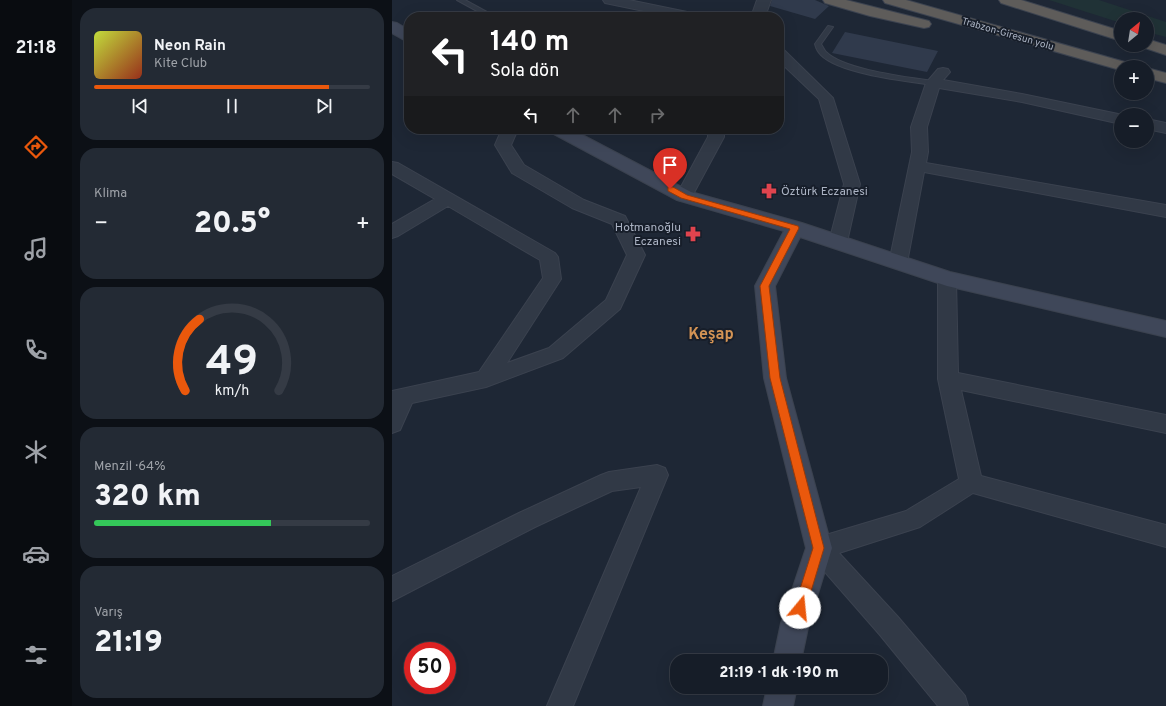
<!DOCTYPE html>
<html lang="tr">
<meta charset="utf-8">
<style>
body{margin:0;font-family:Overpass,sans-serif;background:#232a34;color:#f1f3f6;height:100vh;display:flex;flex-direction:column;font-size:15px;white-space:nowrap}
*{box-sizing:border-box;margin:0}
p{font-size:13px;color:#9ea2a8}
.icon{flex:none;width:22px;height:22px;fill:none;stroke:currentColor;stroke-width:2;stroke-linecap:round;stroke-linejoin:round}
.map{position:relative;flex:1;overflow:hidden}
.drawer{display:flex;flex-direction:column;gap:8px;padding:8px;background:#0c1016;width:320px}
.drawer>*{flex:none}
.hud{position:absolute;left:12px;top:12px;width:380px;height:122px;border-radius:16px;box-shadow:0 4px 16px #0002,0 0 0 1px #353b45;background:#202124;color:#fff;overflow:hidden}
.needle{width:26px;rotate:30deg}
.controls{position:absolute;left:722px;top:12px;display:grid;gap:8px}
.controls a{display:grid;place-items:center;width:40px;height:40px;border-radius:50%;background:#161d28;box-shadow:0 4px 16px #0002,0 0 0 1px #353b45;font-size:20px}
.speed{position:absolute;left:12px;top:642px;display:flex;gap:8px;font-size:20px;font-weight:700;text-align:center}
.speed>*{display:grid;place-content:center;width:52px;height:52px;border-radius:50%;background:#161d28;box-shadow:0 4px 16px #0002,0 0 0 1px #353b45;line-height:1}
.speed .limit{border:6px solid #d22;background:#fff;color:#111}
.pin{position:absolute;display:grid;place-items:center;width:34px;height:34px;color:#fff;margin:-41px -17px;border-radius:50% 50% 50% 0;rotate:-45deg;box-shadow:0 0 4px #0007}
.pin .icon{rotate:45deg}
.me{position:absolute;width:44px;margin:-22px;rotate:17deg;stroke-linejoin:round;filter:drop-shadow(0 0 3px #0008)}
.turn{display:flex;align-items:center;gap:14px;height:84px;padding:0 20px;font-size:18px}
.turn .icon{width:52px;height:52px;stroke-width:2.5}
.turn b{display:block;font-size:28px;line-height:34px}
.lanes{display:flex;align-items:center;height:38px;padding:0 20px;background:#0003;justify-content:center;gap:20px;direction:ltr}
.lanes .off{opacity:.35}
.big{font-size:30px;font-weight:800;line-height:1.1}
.drawer .tile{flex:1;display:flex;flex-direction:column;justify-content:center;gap:6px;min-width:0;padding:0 14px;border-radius:16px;background:#232a34}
.drawer .dial{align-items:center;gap:0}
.dial svg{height:104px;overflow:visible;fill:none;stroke:#353b45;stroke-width:7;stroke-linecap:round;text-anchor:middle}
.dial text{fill:#f1f3f6;stroke:none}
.song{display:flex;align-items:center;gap:12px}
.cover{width:48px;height:48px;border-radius:6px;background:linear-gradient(135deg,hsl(70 70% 55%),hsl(10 70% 35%))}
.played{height:4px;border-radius:2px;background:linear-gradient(90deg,#ea580c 85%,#353b45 85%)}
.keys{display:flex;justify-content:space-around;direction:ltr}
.heat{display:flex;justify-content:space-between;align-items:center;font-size:22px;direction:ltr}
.charge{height:6px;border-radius:3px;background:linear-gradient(90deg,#34c759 64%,#353b45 0)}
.trip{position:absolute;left:278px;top:654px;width:218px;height:40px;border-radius:16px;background:#161d28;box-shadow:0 4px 16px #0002,0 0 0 1px #353b45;font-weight:800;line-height:40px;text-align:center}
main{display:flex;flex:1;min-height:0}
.tabs{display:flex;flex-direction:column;width:72px;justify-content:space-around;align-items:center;background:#090c10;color:#9ea2a8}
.tabs .icon{width:28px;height:28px}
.tabs .on{color:#ea580c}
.tabs b{font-size:18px;color:#f1f3f6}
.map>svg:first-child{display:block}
</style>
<main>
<nav class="tabs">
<b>21:18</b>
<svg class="icon on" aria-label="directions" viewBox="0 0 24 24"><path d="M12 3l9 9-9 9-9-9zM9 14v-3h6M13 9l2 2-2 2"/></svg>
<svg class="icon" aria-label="music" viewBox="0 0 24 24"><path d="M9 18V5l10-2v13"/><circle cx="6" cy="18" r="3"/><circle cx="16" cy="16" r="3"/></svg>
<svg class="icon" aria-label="phone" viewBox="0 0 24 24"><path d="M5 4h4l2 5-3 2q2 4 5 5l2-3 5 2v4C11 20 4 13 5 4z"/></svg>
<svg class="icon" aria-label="climate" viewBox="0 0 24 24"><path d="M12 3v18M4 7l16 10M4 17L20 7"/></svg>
<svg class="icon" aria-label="car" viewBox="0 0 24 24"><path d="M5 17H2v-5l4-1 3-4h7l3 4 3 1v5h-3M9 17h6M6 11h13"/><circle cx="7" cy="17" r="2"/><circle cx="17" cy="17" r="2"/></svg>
<svg class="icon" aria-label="filters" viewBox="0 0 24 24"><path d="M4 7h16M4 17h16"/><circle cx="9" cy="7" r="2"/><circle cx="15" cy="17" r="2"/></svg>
</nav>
<section class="drawer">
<div class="tile">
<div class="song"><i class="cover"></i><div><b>Neon Rain</b><p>Kite Club</p></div></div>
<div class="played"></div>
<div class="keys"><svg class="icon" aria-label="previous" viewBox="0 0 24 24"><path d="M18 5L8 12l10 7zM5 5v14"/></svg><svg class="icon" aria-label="pause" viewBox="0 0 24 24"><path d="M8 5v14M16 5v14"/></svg><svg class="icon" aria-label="next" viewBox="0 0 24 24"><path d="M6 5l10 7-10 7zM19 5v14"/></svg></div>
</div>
<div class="tile"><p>Klima</p>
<div class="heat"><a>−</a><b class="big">20.5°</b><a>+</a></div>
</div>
<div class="tile dial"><svg viewBox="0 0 100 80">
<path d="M14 69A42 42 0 1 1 86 69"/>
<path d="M14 69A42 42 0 0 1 25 14" stroke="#ea580c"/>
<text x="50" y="56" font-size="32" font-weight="700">49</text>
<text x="50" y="72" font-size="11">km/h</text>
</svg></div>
<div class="tile"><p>Menzil · 64%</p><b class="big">320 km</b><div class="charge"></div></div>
<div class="tile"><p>Varış</p><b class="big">21:19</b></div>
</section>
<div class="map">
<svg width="774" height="706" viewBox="0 0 774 706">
<rect width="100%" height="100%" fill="#1e2735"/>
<path fill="#203236" d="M657,0H707L774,22V37L755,32V19H729V23Z"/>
<path fill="#303a4c" d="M380,0H423L437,6L423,19L378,6Z
M453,32L546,51L535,72L440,53Z"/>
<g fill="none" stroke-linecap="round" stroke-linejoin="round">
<g stroke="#3b424f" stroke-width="2">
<path id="service" d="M65,0H73L104,17H96Z
M436,26L441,27L429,44C431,47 432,50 434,52C452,70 515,77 541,81L545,83L541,85C514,81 448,74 429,55C426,52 424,48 423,44Z"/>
</g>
<g stroke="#3b424f" stroke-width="2">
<path id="minor" d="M211,0H237L300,13L305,14L307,17H281L218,4L213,3Z
M365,0H379L373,17H359Z
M387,49L392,50L441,98L468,184L455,242L452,246L446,248L440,246L437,242L452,184L427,99L387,61Z
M551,68L556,69L558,72L551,80L630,94L731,115H729V124L630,102L547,88L535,127L536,152L534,163L774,205V217L532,172L515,263L512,267L506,269L500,267L497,263L520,152L519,127L534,83L546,69Z
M755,119L774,123V133L755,129Z
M110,129H126L119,145L132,165L192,200L233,216L253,255L228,309L171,358L94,387L20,403L8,430L0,433V391L87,372L151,278L148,260L56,206L6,236L0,238V224L43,199L0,174V162L6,163L163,253L166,257L169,279L115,363L157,348L214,300L235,255L220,224L180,208L120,173L103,145Z
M316,129H332V137L298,200L292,201L286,200L284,196L316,137Z
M555,272L562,274L564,279L566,373L774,415V433L569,390L589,476L774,525V547L581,493L528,527L447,553L506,617L573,696L576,706H546L488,635L419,556L415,548L419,540L427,537L514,511L567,479L546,379V279L548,274Z
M265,465L273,468L276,475L181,706H155L249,487L220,491L143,527L0,601V576L127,513L209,475L217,472Z"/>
</g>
<g stroke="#3b424f" stroke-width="2">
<path id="secondary" d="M0,22L5,23L17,30V42L12,40L0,33Z
M157,129H179L299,192L410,223L558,272L774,321V337L555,286L408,237L383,286L394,378L440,548L417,623L409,661H381L389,623L414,548L372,378L363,286L392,231L285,200L160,133Z
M375,687H405L401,706H371Z"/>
</g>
<g stroke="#3c4350" stroke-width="2">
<path id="trunk" d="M431,0H454L537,21L539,24L537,27L532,28L478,16L433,3Z
M491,0H514L740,64L742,67H729L728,70L493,3Z
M607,0H629L729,31V41L609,3Z
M755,39L774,45V55L750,47L748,45H755Z
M755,68L774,73V83L755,78Z"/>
</g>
<use href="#service" fill="#313946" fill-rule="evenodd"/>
<use href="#minor" fill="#313946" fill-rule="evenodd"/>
<use href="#secondary" fill="#3f4759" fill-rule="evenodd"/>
<use href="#trunk" fill="#5e5c5a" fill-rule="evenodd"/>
</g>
<path fill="#ea580c" stroke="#983908" d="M276,187H281L295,195L406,226L407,228L377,286L388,378L432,548L414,608L412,612L408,613L404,612L402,608L421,548L378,378L368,286L398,229L289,198L276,191Z"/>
<defs>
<g id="pharmacy-bare" transform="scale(1.2)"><path d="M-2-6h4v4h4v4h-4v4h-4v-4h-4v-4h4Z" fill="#e0444e" stroke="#171e2a" stroke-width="2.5" paint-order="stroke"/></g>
</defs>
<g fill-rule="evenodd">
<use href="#pharmacy-bare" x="377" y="191"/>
<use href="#pharmacy-bare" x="301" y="234"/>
</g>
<g text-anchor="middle" stroke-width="4" stroke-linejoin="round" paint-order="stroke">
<g font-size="10" fill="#abb3c3" stroke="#171e2a">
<text transform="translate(616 33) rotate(16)" y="4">Trabzon-Giresun yolu</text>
</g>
<g font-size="12" fill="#abb3c3" stroke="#171e2a" text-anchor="start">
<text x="389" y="195">Öztürk Eczanesi</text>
<text x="289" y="231" text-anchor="end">Hotmanoğlu<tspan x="289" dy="14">Eczanesi</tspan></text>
</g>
<g font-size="16" font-weight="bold" fill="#d49455" stroke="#171e2a">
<text x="319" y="339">Keşap</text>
</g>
</g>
</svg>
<div class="controls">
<a><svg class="needle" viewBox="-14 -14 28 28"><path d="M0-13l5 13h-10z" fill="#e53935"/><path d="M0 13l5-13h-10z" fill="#9ea2a8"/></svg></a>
<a>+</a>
<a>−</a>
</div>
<div class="speed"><div class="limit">50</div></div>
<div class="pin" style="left:278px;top:189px;background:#d93025"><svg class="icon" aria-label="arrive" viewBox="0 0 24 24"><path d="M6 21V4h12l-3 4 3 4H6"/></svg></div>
<svg class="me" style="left:408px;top:608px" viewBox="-20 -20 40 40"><circle r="19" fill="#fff"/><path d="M0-13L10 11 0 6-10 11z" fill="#ea580c"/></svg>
<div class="trip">21:19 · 1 dk · 190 m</div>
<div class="hud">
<div class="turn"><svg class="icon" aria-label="left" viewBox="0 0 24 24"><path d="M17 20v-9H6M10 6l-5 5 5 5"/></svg><div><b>140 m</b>Sola dön</div></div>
<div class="lanes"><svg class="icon" aria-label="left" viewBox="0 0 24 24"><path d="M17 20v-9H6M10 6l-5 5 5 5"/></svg><svg class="icon off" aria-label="ahead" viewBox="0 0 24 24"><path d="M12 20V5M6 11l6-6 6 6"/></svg><svg class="icon off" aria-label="ahead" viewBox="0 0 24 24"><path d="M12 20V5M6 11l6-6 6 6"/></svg><svg class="icon off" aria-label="right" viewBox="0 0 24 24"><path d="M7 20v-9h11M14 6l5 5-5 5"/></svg></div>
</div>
</div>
</main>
